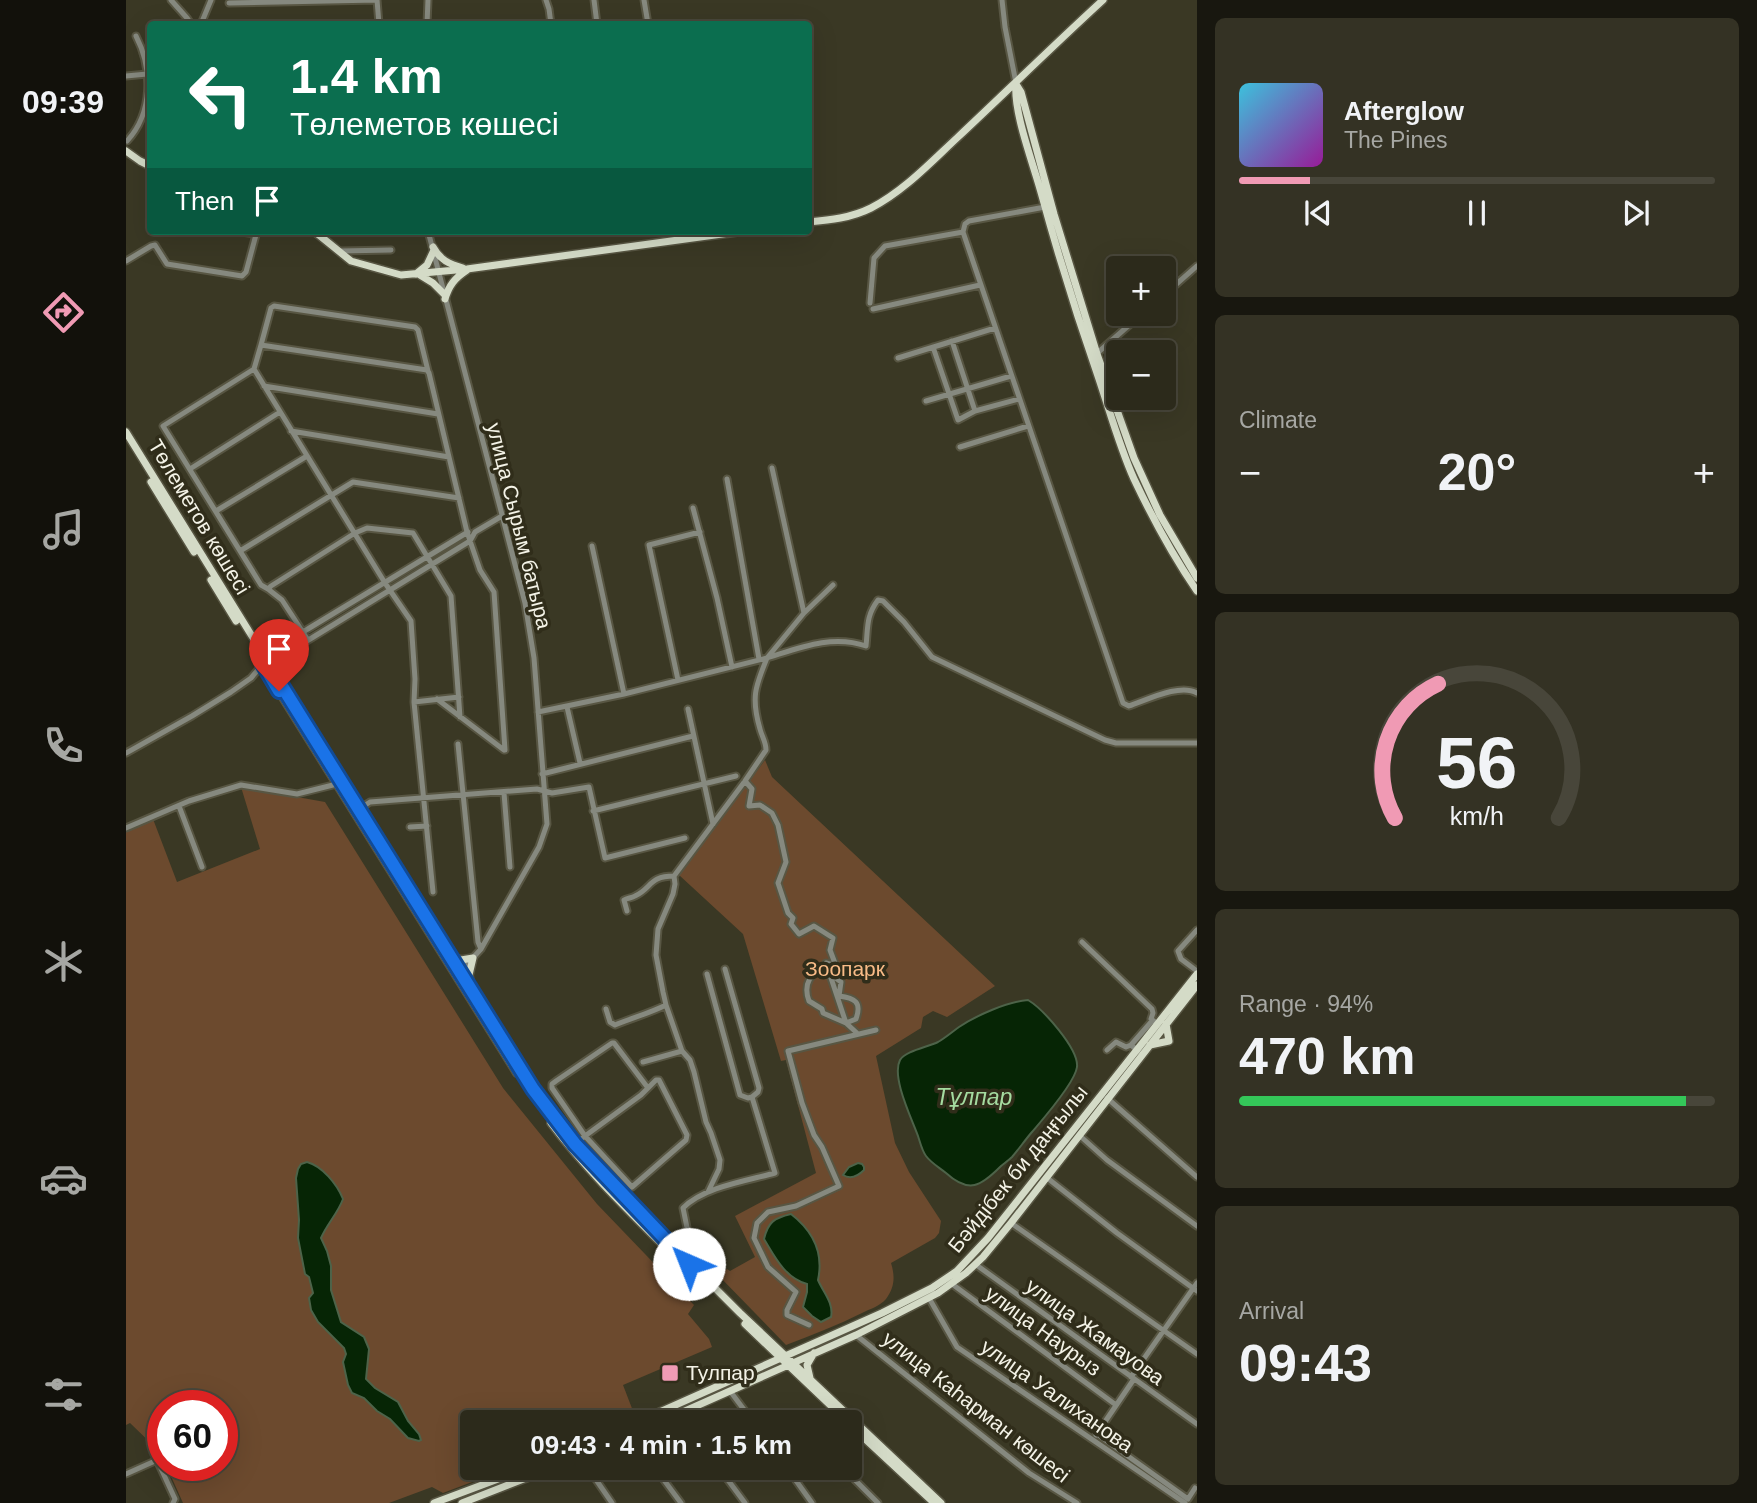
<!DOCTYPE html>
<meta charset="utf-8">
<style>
body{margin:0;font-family:Arial,sans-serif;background:#343224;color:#f1f3f6;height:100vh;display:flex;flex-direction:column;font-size:26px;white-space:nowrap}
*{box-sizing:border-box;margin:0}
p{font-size:23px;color:#a6a7a3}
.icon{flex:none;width:38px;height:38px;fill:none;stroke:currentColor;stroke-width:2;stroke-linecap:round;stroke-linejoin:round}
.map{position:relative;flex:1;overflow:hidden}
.sheet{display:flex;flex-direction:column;gap:18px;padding:18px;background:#18170f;width:560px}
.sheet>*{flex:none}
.top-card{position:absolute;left:21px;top:21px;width:665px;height:214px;border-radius:7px;box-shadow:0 7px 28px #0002,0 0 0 2px #48463a;background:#0b6e4f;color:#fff;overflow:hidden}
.fabs{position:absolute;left:980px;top:256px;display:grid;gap:14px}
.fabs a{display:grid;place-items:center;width:70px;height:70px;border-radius:7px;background:#2c2a1b;box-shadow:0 7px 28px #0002,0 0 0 2px #48463a;font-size:35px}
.speed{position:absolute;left:21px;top:1390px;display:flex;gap:14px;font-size:35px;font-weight:700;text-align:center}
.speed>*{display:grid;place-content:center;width:91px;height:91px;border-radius:50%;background:#2c2a1b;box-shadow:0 7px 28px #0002,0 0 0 2px #48463a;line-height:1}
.speed .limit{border:10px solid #d22;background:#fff;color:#111}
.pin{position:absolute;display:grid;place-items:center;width:60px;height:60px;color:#fff;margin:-72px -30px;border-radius:50% 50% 50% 0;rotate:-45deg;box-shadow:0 0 7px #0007}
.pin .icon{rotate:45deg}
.me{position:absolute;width:77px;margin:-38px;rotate:316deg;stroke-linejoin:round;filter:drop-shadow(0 0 5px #0008)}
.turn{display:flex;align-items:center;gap:24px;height:147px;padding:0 28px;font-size:32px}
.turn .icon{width:91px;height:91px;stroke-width:2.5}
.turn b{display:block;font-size:49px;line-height:60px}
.then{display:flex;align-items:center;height:66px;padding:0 28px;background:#0003;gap:14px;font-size:26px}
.big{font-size:52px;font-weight:600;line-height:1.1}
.sheet .tile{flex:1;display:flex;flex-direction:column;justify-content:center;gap:10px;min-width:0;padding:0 24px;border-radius:10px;background:#343224}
.sheet .dial{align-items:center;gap:0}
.dial svg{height:182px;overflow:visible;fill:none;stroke:#48463a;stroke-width:7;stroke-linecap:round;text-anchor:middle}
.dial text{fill:#f1f3f6;stroke:none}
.song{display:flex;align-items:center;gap:21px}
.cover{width:84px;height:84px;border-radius:10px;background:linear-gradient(135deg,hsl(190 70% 55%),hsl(300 70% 35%))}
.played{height:7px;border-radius:4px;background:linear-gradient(90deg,#f09ab4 15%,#48463a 15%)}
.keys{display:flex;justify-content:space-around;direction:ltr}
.heat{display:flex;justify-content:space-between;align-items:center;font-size:38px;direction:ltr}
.charge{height:10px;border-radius:5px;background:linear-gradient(90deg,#34c759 94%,#48463a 0)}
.trip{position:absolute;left:334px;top:1410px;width:402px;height:70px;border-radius:7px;background:#2c2a1b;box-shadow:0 7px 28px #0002,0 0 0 2px #48463a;font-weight:600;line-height:70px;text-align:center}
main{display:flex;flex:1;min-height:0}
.tabs{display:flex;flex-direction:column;width:126px;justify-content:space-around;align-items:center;background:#12110b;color:#a6a7a3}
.tabs .icon{width:49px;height:49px}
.tabs .selected{color:#f09ab4}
.tabs b{font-size:32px;color:#f1f3f6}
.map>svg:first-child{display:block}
</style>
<main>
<nav class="tabs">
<b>09:39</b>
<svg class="icon selected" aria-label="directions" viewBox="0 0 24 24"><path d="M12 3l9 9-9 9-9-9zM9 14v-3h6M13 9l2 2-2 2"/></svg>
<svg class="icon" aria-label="music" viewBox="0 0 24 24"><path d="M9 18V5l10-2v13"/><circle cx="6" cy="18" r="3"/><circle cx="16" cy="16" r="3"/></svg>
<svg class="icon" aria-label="phone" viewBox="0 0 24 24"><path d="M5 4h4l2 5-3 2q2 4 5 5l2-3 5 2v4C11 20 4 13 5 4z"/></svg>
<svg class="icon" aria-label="climate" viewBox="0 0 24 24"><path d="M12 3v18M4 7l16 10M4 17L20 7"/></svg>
<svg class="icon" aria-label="car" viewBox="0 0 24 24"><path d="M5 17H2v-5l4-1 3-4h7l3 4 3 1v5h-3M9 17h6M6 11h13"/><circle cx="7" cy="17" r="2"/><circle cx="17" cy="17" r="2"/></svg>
<svg class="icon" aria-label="filters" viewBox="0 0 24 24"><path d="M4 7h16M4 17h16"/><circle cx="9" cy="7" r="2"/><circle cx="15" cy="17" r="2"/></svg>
</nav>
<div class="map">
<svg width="1071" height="1503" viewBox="0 0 1071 1503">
<rect width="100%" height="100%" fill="#3a3824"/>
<path fill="#6c4a2e" d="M639,760L646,777L869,986L821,1017L807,1011L797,1017L795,1028L750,1056L769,1143L783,1172L815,1221L813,1233L809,1238L765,1263C769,1276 769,1287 760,1299C754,1306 744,1309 736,1313C712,1325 686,1335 660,1345L591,1274L601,1269L604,1271L629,1257L609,1216L690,1173L660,1060L655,1061L617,934L553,875Z
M115,787L199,802L377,1088L471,1204L568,1305L562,1314L583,1339L586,1347L497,1385L507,1411L480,1423H346V1468H383L317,1493L306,1487L263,1503H57L40,1465H96V1405H37V1457L34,1452L4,1423L0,1425V830L27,819L51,882L134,849Z"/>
<path fill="#062505" stroke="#4d6349" stroke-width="2" d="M902,1000C917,1009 953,1049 951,1067C949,1083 917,1119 906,1132C899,1140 893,1149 886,1157C882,1161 877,1164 874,1167C855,1186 843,1194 820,1173C814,1168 805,1163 800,1156C796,1151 794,1142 792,1136C786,1119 765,1077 774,1060C779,1051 802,1047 812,1042C819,1038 826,1032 833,1027C851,1015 881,1002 902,1000Z
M181,1162C196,1166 211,1184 217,1199C212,1213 201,1224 195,1238L201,1251L205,1266V1290L215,1322L238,1337L243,1349L240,1379L249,1388L272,1402L282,1421L293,1434L295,1440L293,1441L282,1438L264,1419L251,1411L238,1398L226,1393L222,1385L217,1362L220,1354L218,1348L192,1322L185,1310L183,1298L187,1293L183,1277L179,1274L172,1238L173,1220L170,1178L172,1169L175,1164Z
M732,1163L736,1164L738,1167V1170C732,1176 725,1180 717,1175L723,1167Z
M665,1214C687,1231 698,1252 692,1280C697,1292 708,1303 705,1317L695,1322L686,1316L677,1307L681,1292V1284C659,1278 649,1257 638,1239C642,1222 648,1218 665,1214Z"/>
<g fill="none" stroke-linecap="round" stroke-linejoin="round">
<g stroke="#585643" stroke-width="9">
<path id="minor" d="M45,0L61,18L65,24
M251,0L253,24
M420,0L423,9L425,24
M468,0L471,24
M518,0L522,24
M876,0L879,27L890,83
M103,3L251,0
M75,24L85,0
M301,24L302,0
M0,76L21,74
M1,141C27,113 27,69 10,36
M919,207L843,221L839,224L837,232L997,703L1003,706C1021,700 1054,683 1071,693
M107,231L131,234
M302,231L399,603L408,658L421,824L413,847L355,949L332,974
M214,251L265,250
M0,261L25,246L29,245L41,264L116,276L120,272L131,231
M1038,295L1071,266
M744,303L748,258L759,246L837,232
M747,309L854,285
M826,341L849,411
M135,345L145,308L148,306L289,327L292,330L302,371
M807,347L832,420L849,411L893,399
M969,355L1017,313
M772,358L869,328
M128,369L135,345L301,370L303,373L323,457
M138,386L312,414
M800,401L885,376
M165,431L323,457L341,532L354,570L368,592L379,750
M834,447L902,426
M64,469L154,412
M601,479L633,659
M567,508L591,598L606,667
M90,511L181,456
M466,546L498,694
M114,551L227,482L333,498
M142,589L135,585L37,426L128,369L259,583L285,621L289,679L288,702L307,892
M678,613L707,585
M182,640L156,600L142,589L145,586L229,533L241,528L287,533L325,596L334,717
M152,654L153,648L162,641L342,532
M552,680L523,545L574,532
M311,699L378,750
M288,702L333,697
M441,707L454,763
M562,709L587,824
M412,712L498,694L641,658L678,613L646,468
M332,744L352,942L355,949
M0,753L66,716L105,692L125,678L137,664L152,654L158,655L344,541L349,532L376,516
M416,774L567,736
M619,781L626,789L623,806L634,805L646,813L652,825L660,862L652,883L662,913L667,918L665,924L673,934L688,926L707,938L704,950L710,966
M378,793L384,867
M53,806L76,867
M233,809L244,802L411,789L426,793L463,787L479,858L559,838
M467,811L610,776
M284,827L301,826
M0,828L63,801L115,785L171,794L211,784
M501,911L498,900C501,898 506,898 509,896C526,888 523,876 548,876
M1071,930L1052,951L1055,959L1071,971
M956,942L1026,1009L1027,1013L1025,1019L1032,1024
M702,968C684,970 677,985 683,1001L696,1009L697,1013L720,1023L730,1019C736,1002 729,998 713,996L715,982L707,976L710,966L700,963L720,1023L732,1034
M599,969L633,1088L632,1092L626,1097
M581,974L614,1095L622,1098L626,1097
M480,1009L484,1022L489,1025C506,1018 524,1013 540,1005
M1005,1045L1026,1021
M981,1050L990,1042L1000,1047L1005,1045L1012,1051
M517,1062L556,1051
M530,1080H533L561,1135L560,1140L506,1187L459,1136L515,1095Z
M981,1098L1071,1177
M953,1135L981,1160L1071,1226
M449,1144L459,1136L426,1088V1084L430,1081L486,1043H488L522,1088
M920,1177L991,1233L1071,1291
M582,1192L593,1169L594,1160L585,1133L580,1122L568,1072L564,1060L556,1051L540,1005L537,992L530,955L532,929L547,894L549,884L548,876L619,781L640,750C640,742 636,737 634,729C625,698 629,687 641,658C673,648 706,634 740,646C742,627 740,616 752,600L757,601L778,622L806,657L979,740L990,743H1071
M885,1223L1071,1354
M563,1264L566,1252L557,1208C578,1187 620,1181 649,1173L626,1097
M849,1264L1071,1424
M826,1284L990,1405
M803,1298L831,1347L1059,1503
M683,1325L661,1315V1310L670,1292L642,1267L628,1238L631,1223L642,1212L670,1206L713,1186L696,1147L688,1135L676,1103L662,1051L750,1030
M730,1335L903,1473L951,1503
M1005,1377L1071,1283
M604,1391L628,1423
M553,1413L560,1423
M971,1434L1062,1499L1069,1488
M970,1435L1008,1379
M462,1468L486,1503
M529,1468L555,1503
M593,1468L619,1503
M661,1468L686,1503
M0,1474L29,1461L32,1462L49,1499L47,1503
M729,1480L752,1503"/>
</g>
<g stroke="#585643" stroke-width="10">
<path id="major" d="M890,83C887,113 908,165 916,196C933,258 952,319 973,379C984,412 994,448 1008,479C1026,517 1047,556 1071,591
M890,84L895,92L928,214L971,354L1008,458L1034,515L1071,578
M0,151L14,161L24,166
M682,222C704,220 725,218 745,208C778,191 805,162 832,137C881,91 928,45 977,0
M188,231L225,261L275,275L341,269L618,231
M307,247C314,260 323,264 337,268
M290,274L301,265L308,250
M294,275L307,283L319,295
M319,299C323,285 329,278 341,270
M0,432L371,1033L431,1123L497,1196L614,1313L815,1503
M25,482L68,552
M85,580L110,621
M153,691L391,1073
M324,956L335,960L347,958L343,975L345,988
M1024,1045L1043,1041L1040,1024
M425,1123C462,1172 506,1214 550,1258
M619,1324L723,1423
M684,1378L681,1365L688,1353
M509,1423L756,1313L806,1288L831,1271L862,1238L1071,974
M532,1423L730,1335L812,1293L840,1273L857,1257L885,1223L1071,985
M724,1425L806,1501
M308,1503L401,1468
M336,1503L426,1468"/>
</g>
<use href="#minor" stroke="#86897f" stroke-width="5"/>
<use href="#major" stroke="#d4dbc7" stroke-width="7"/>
</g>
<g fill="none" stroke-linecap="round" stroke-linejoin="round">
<g stroke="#114b97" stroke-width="18">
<path id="route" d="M153,691L137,664L141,662L407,1089L449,1144L563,1264"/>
</g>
<use href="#route" stroke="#1a73e8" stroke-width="12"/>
</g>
<rect fill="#f09ab4" stroke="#302d1a" stroke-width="2.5" x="535" y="1364" width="18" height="18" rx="3.5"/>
<g text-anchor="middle" stroke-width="7" stroke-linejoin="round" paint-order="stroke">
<g font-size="21" fill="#f4f3e7" stroke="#302d1a">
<text transform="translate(73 517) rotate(59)" y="7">Төлеметов көшесі</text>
<text transform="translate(393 526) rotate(76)" y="7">улица Сырым батыра</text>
<text transform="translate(892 1169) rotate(-51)" y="7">Бәйдібек би даңғылы</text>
<text transform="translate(917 1331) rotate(36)" y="7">улица Наурыз</text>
<text transform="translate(969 1332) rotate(36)" y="7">улица Жамауова</text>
<text transform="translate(931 1396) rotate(35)" y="7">улица Уалиханова</text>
<text transform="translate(850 1407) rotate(38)" y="7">улица Каһарман көшесі</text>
</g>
<g font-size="21" fill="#f8bb87" stroke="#302d1a">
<text x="719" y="976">Зоопарк</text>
</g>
<g font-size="21" fill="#f4f3e7" stroke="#302d1a" text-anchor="start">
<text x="560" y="1380">Тулпар</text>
</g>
<g font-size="23" font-style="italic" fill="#a5dba0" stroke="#302d1a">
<text x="848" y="1105">Тұлпар</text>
</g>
</g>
</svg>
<div class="fabs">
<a>+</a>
<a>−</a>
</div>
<div class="speed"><div class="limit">60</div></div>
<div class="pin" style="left:153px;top:691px;background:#d93025"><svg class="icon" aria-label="arrive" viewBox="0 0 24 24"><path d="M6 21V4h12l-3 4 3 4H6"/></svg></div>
<svg class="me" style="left:563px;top:1264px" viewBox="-20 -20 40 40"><circle r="19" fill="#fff"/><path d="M0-13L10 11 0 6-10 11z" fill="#1a73e8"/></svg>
<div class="trip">09:43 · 4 min · 1.5 km</div>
<div class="top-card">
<div class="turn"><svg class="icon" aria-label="left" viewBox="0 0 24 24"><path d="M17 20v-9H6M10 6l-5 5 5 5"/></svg><div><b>1.4 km</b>Төлеметов көшесі</div></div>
<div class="then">Then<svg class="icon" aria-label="arrive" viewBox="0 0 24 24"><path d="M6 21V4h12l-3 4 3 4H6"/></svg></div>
</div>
</div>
<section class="sheet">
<div class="tile">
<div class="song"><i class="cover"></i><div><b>Afterglow</b><p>The Pines</p></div></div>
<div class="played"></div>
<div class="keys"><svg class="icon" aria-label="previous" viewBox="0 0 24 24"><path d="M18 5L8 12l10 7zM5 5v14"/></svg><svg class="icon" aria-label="pause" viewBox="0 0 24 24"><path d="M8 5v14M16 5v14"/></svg><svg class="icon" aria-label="next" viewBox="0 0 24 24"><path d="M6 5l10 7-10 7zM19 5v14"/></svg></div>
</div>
<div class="tile"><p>Climate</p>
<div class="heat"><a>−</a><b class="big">20°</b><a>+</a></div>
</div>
<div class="tile dial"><svg viewBox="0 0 100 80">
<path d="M14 69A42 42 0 1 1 86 69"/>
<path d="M14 69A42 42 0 0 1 33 10" stroke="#f09ab4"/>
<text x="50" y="56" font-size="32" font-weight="700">56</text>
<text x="50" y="72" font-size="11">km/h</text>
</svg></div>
<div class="tile"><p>Range · 94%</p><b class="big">470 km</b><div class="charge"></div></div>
<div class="tile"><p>Arrival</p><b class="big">09:43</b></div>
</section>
</main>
